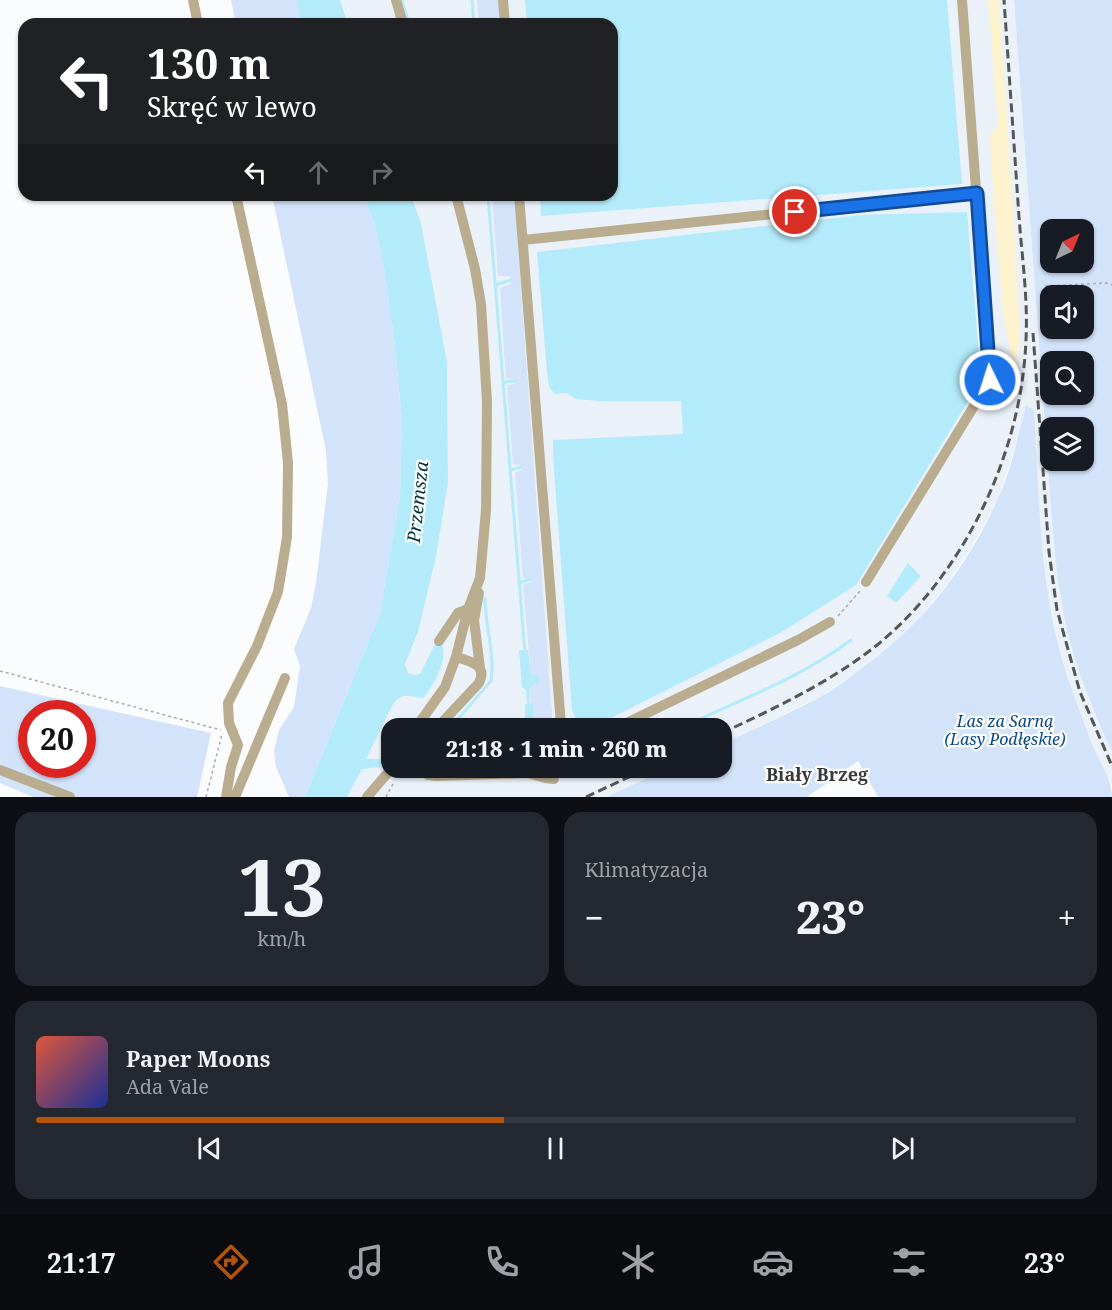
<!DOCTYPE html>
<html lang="pl">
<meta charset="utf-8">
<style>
body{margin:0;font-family:"Noto Serif",serif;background:#242831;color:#f1f3f6;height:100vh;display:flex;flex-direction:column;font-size:22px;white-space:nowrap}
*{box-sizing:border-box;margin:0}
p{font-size:20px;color:#9ea1a6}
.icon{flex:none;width:33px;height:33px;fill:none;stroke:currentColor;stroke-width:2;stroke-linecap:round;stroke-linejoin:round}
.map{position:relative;height:797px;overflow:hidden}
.details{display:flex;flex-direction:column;gap:15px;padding:15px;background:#0d0f14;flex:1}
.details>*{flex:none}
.hud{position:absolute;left:18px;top:18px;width:600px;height:183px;border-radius:18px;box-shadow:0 2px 4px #0004;background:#202124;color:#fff;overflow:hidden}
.needle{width:39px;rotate:43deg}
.fabs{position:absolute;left:1040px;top:219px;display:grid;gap:12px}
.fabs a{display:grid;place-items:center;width:54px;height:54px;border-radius:12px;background:#171b24;box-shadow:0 2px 4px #0004;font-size:30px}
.speed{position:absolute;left:18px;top:700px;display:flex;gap:12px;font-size:30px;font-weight:700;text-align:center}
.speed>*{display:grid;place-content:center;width:78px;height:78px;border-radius:50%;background:#171b24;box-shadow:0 2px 4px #0004;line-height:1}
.speed .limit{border:9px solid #d22;background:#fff;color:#111}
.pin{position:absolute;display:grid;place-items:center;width:51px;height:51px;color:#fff;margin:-26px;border:3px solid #fff;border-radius:50%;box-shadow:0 2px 6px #0007}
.me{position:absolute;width:66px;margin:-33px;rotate:356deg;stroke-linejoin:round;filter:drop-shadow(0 0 4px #0008)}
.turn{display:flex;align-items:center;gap:21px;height:126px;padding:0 30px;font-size:27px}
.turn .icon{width:78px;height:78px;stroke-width:2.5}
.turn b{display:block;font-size:42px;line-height:51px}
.lanes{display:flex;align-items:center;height:57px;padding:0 30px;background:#0003;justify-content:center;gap:30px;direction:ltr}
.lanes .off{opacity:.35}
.big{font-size:45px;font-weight:800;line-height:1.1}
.details .tile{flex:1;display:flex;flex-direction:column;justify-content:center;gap:9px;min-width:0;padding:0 21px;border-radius:18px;background:#242831}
.details .dial{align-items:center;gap:0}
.dial b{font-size:78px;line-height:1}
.song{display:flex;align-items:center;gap:18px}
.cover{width:72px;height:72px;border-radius:9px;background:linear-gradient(135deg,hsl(10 70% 55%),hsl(230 70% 35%))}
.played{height:6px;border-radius:3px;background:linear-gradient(90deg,#b45309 45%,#363941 45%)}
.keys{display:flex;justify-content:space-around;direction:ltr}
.heat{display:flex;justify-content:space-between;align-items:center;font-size:33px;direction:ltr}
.details .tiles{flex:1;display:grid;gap:15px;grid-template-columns:1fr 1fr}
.tile:last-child{grid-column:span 2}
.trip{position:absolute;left:381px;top:718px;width:351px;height:60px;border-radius:18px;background:#171b24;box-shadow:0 2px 4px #0004;font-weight:800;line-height:60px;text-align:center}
.menu{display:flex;height:96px;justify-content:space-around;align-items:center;background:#090b0e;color:#9ea1a6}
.menu .icon{width:42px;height:42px}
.menu .on{color:#b45309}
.menu b{font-size:27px;color:#f1f3f6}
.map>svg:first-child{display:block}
</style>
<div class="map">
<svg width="1112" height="797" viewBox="0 0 1112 797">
<rect width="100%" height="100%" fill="#fbfcfe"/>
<path fill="#ebf1f9" d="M340,0H1014L1052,522L1061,600L1072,649L1087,695L1112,752V785L1094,748L1075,700L1060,650L1049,602L1026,406L1018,439L998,500L972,546L949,582L914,625L881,655L822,696L722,744V729H392V768H669L606,797H347L362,769L418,632L436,557L448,483L447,362L421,223L411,195H612V24H348Z"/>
<path fill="#d2e3fa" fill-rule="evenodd" d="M231,0H296L301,24H236Z
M477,0H500L502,24H479Z
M1014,0H1112V752C1090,703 1069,653 1061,599C1056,574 1055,547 1052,522ZM1050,230H1083V262H1050ZM1050,296H1083V328H1050ZM1050,362H1083V394H1050ZM1050,428H1083V460H1050Z
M272,195H364L375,226L384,269L394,338L402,421L400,494L380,613L305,797H289L276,767L274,751L279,730L294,707L300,666L294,649L311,608L316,583L328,483L326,451Z
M492,195H514L553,729H534L533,704H531L529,689L534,684L538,683L537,675H531L523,586L531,581L529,578H523L515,473L522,470L520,465L513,464L507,385L515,384L514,379L506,378L500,288L511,284L510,276H498Z
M1026,405L1034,411C1039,491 1039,574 1060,651C1069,684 1081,715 1093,746C1100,763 1112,779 1112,797H878L858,761L807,797H606L669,768H722V744C754,729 788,714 820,697C832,691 843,682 854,674C920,628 963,574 997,501C1011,471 1018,437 1026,405Z
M0,686L211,733L197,797H33L0,783ZM32,714H82V765H32Z"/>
<path fill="#fcf2cd" d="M988,0H999L1014,223L1020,336L1015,377L1003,312L994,208L990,135L998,125Z"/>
<path fill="#b4ebfa" d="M296,0H340L348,24H301Z
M525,0H947L962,184L541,216L540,195H612V24H527Z
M364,195H411L421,223L447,362L448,483L436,557L418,632L405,664L408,673L415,675L420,674L435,644L442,645C448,660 434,684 425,696L423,698C409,696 403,692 393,704L366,759H385V764H381V767L362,769L347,797H305L380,613L400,494L402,421L394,338L384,269L375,226Z
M967,212L981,380L856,585L782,632L593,727C581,727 577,722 572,711L553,456V440L683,434L681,401H599L576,399L567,393L555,394L549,387L547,372L537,252L861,215Z
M908,563L921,576L896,603L887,596Z
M519,650H528L531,675H537L539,683L534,684L529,689L530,703L533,704L534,729H525V704H527L526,690L522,687Z"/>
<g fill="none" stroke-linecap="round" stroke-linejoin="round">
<path stroke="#b4ebfa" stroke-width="3" d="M402,0L409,24
M472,0L474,24
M488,195L525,654
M495,285L511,280
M503,382L515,381
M510,470L521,467
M519,583L530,579
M449,729L491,681C495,653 485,626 485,598
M678,729C735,702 801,678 851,640"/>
<path stroke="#a9aaab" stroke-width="1.5" stroke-dasharray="3 3" stroke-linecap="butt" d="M1045,286L1106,283L1112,285
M838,616L861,590
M0,671L221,730
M206,797L222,734
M386,797L394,782"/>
<path stroke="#baad8f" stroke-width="10" d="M193,0L198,24
M396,0L403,24
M503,0L505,24
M519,195L561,725L559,729
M523,240L977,193
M866,582L990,380L962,0
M479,593L474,620L480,668
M439,641L458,613L468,609
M415,729L445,687L456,657L468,609L480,578L486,510L487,402L481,304L475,269L456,195
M436,729L479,683C488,665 470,661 456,657
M614,729L798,640L830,622
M422,768L428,775L436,776L528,773L545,778L554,779
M0,770L70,797
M226,797L231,767L238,745L229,723L228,703L257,646L278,592L287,537L288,463L282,404L236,195
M235,797L285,678
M367,797L392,768"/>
<path stroke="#555656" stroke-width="3" stroke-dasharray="9 4.5" stroke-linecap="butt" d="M1033,333L1049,552L1057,610L1080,692L1112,766
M722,733C771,710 820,687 864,655C960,585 1022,456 1026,339C1028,298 1022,257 1019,217C1014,144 1009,72 1004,0
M586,797L648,768"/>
</g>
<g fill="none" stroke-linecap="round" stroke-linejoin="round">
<g stroke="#114b97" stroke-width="15">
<path id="route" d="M795,212L977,193L990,380"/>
</g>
<use href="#route" stroke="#1a73e8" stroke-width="10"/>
</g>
<g text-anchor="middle" stroke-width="4.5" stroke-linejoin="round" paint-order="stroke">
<g font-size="16" font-style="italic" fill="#06478b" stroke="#fff">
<text x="1005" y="727">Las za Sarną<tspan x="1005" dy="18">(Lasy Podłęskie)</tspan></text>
</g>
<g font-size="18" font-style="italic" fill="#01333c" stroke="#fff">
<text transform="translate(418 502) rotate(-84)" y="6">Przemsza</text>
</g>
<g font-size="18" font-weight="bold" fill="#383939" stroke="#fff">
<text x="817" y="781">Biały Brzeg</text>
</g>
</g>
</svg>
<div class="fabs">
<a><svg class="needle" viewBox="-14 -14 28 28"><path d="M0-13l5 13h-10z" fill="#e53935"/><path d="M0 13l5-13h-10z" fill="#9ea1a6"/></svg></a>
<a><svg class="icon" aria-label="sound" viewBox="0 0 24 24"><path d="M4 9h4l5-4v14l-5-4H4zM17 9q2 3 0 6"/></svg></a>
<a><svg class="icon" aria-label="search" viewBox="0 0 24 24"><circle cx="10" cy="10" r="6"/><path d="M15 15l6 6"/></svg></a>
<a><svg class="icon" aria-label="layers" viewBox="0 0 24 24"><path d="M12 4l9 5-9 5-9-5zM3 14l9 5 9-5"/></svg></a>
</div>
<div class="speed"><div class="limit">20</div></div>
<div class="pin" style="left:795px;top:212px;background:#d93025"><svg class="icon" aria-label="arrive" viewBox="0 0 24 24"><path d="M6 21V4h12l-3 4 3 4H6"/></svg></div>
<svg class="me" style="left:990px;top:380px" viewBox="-20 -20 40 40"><circle r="17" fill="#1a73e8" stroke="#fff" stroke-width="3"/><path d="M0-11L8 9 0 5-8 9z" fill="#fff"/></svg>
<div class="trip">21:18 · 1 min · 260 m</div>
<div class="hud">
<div class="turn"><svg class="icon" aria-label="left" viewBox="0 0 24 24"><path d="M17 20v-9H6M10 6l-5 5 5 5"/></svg><div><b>130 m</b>Skręć w lewo</div></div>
<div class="lanes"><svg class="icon" aria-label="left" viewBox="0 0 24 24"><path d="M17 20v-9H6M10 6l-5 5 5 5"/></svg><svg class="icon off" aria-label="ahead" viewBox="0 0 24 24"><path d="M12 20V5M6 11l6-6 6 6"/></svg><svg class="icon off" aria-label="right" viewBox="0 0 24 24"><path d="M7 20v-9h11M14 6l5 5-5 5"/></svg></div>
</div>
</div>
<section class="details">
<div class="tiles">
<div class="tile dial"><b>13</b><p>km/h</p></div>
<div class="tile"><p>Klimatyzacja</p>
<div class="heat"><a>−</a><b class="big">23°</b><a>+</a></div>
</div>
<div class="tile">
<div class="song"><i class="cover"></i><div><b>Paper Moons</b><p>Ada Vale</p></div></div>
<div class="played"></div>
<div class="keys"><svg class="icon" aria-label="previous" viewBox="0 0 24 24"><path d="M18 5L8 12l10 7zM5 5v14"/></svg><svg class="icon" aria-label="pause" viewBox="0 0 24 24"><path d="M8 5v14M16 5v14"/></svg><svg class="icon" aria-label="next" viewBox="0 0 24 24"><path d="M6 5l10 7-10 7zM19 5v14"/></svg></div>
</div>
</div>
</section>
<nav class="menu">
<b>21:17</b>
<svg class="icon on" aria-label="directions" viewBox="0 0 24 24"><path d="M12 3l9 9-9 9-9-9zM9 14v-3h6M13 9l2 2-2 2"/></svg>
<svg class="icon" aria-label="music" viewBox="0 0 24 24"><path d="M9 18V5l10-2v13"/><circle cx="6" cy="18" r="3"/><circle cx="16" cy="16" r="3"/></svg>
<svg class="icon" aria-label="phone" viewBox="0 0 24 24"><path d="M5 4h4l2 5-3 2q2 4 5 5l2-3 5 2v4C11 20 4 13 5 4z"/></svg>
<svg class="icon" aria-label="climate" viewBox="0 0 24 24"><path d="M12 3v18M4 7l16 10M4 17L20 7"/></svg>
<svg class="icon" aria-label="car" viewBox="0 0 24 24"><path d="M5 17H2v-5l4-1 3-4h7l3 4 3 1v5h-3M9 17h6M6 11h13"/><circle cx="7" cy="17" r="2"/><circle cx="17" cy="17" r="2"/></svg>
<svg class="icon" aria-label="filters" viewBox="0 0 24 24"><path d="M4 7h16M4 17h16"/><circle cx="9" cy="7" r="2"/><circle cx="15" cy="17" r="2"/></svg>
<b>23°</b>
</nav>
